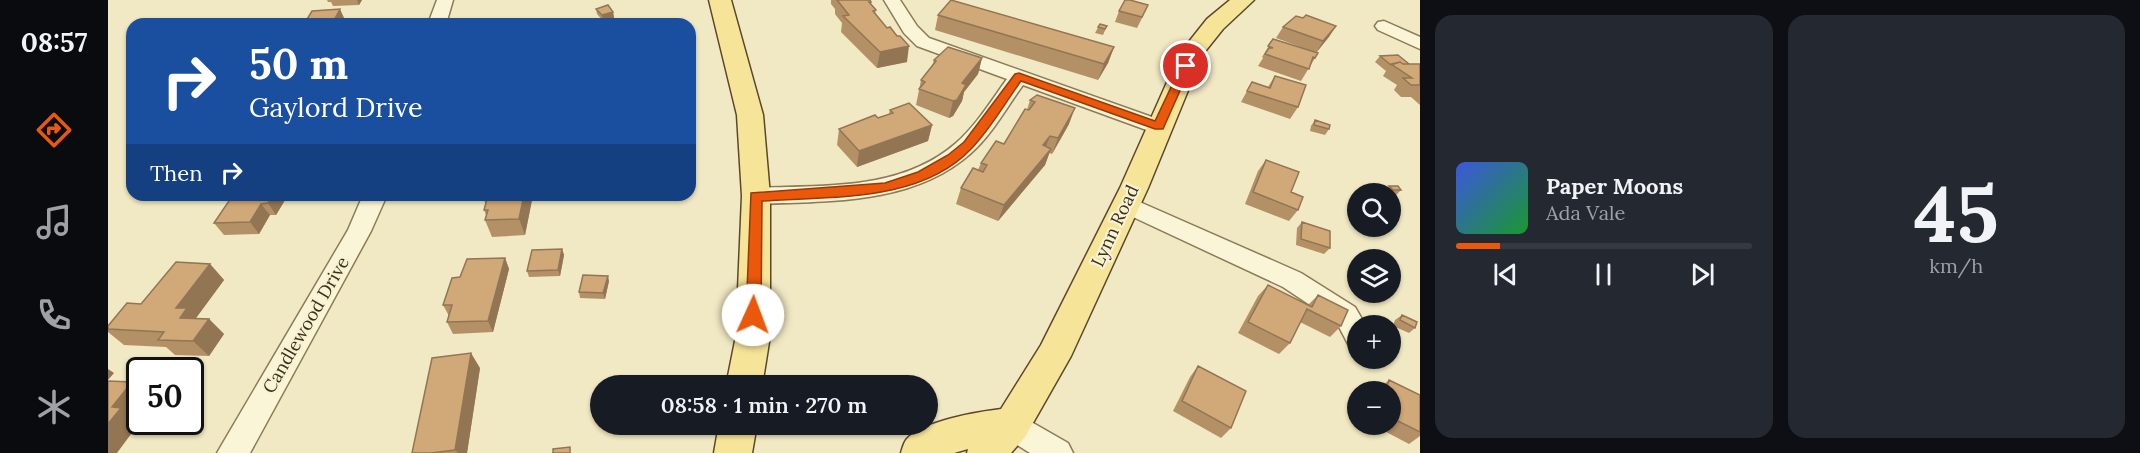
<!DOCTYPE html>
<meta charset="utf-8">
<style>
body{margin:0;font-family:Lora,serif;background:#242831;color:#f1f3f6;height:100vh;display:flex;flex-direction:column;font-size:22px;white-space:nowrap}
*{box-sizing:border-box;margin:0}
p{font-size:20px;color:#9ea1a6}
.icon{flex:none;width:33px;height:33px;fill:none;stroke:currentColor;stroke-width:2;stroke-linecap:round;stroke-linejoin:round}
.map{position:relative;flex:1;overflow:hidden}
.sheet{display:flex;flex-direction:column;gap:15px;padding:15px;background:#0d0f14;width:720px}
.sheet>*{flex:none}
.banner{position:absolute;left:18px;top:18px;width:570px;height:183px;border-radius:18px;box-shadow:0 2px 4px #0004;background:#1a4fa0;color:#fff;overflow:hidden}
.controls{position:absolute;left:1239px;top:183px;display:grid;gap:12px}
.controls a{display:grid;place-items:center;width:54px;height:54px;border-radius:50%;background:#171b24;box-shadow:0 2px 4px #0004;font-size:30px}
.speed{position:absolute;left:18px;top:357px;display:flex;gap:12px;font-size:30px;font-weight:700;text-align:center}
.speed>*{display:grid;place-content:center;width:78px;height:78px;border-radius:50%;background:#171b24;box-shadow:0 2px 4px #0004;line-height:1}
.speed .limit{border:3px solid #111;border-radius:9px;background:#fff;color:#111}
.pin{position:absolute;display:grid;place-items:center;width:51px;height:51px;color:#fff;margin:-26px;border:3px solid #fff;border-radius:50%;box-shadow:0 2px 6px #0007}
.me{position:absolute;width:66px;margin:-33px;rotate:2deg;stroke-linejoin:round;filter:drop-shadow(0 0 4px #0008)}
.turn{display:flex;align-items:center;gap:21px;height:126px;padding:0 24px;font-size:27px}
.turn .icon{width:78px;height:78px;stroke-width:2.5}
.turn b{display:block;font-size:42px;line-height:51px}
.then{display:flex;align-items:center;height:57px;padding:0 24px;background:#0003;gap:12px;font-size:22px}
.sheet .widget{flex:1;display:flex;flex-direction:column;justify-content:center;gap:9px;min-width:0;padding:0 21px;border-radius:18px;background:#242831}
.sheet .dial{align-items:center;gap:0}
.dial b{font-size:78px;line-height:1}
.song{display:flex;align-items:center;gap:18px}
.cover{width:72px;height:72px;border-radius:9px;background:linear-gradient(135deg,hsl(230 70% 55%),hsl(130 70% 35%))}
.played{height:6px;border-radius:3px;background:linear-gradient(90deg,#ea580c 15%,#363941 15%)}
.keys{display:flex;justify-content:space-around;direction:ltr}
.sheet .tiles{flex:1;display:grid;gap:15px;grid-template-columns:repeat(2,1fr)}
.trip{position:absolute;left:482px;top:375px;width:348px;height:60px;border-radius:30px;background:#171b24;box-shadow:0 2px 4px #0004;font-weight:600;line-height:60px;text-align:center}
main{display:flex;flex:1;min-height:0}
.menu{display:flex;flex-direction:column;width:108px;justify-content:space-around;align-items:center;background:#090b0e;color:#9ea1a6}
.menu .icon{width:42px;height:42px}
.menu .active{color:#ea580c}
.menu b{font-size:27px;color:#f1f3f6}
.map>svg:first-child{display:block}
</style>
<main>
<nav class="menu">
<b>08:57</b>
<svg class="icon active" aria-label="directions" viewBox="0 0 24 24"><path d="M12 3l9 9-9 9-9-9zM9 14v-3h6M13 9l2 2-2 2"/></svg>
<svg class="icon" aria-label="music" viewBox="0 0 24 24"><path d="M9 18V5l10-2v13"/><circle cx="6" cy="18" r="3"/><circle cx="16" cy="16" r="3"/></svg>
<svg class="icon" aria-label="phone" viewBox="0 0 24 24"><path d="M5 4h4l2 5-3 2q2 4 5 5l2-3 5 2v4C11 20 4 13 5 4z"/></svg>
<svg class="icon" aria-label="climate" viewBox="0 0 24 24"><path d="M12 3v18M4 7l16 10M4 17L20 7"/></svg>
</nav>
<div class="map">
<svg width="1312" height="453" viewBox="0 0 1312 453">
<rect width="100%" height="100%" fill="#f1e9c3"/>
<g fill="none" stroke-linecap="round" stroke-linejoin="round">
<g stroke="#8c7b59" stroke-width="3">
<path id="minor" d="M329,0H345L338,24H320Z
M776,0H792L809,26L821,38L1058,122L1061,127L1058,132L1051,134L1044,132L915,85C898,108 884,135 862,154C804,205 720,201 648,204L640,202L636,196L640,190L648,188C716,185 792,191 847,144C868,126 883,101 899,79L809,46L796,33Z
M1276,21L1312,37V49L1270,30L1267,26L1270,22Z
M255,195H279L263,231L142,453H109L240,230Z
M1018,196L1193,273L1247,307L1258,326H1250V347L1240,344L1229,323L1175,287L1010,210L1006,204L1010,198Z
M904,411L960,443L965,453H922L893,435L889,425L893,415Z"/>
</g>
<g stroke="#5a482d" stroke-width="3">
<path id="major" d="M601,0H623L655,115L662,196V336L654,386H618L628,336L634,196L629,115Z
M1122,0H1146L1115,29L1095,54L1040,188L963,356L917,437L903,453H859L860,449L846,453H793C794,449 796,443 798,440C814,421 869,412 893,409L933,345L1012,188L1072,53L1099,19Z
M611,424H649L644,453H606Z"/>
</g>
<use href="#minor" fill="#fbf5d7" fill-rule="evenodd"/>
<use href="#major" fill="#f6e599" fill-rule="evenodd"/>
</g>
<path fill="#b49066" d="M219,0H254L251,5L225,6L223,2H220Z
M723,0H762L763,5L768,10L767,14L799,62L769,68L733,32L734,23L727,14V9L723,4Z
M488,9L505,12L506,18L495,21L489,14Z
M1011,11L1035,16L1029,28L1007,22Z
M830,15L1006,47L1000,63L990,80L827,30Z
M1195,18L1228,26L1208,53L1207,58L1193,81L1150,66L1155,58L1154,57L1165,39L1206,52L1168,38L1175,27Z
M992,24L999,26L995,35L987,33Z
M1272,56L1301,64H1312V105L1303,97H1293L1286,90L1289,85L1275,76L1278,71L1267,62Z
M874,58L870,74L856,92L854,101L845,116L841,118L808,105L813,80L824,67L826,60Z
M1167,76L1190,107L1182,119L1133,102L1144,82L1160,87Z
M929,95L961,124L944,154L941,153L937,165L890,221L848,204L853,188L870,170L873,163L896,144L919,110L922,100Z
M782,110L824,125L820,141L749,167L729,145L731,129L781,114Z
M1207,120L1221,129L1217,135L1202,131L1203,126Z
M1158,160L1190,210L1181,221L1137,204L1150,171Z
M1281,186L1293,190L1287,196H1282V194H1277L1276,192Z
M125,195H180L168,215H162L151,234L116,235L106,223Z
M374,195H425L417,235L384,237L377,220L378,215L376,210L378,205Z
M1194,222L1222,248L1216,254L1188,245L1189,228Z
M454,249L456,255L452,276L421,277L419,271Z
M397,258L401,269L385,332L345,334L339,322L341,316L335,305L352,277Z
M102,264L116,280L88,318L101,319L116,334L101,356L67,355L58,347L16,345L0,332V326L33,304Z
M501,281L497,299L472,298L471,292Z
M1160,285L1200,305L1210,295L1233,326L1222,337L1192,322L1182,343L1171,354L1130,333L1150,296Z
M1294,315L1307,328L1301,333L1285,326L1287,320Z
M1090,366L1123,428L1113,438L1065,411L1082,377Z
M372,368L359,453H304Z
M1281,380L1312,395V436L1301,444L1263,424H1282V392H1267Z"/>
<path fill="#927653" d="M249,0H254L251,5Z
M232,9L237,20L235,24H224Z
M505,12L506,18L495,21L494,15Z
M1228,26L1221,37L1208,53L1215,41Z
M801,46L799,62L769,68L772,52Z
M1006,47L1000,63L990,80L996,64Z
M874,58L870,74L856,92L854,101L845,116L841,118L845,101L854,83Z
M967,108L961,124L944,154L950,138Z
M824,125L820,141L749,167L751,151Z
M942,136L936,152L935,145Z
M943,149L937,165L890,221L896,205Z
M165,195H180L168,215L160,203Z
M416,195H425L417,235L411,219Z
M153,204L162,215L151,234L142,222Z
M454,249L456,255L452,276L450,270Z
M397,258L401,269L385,332L380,321Z
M102,264L116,280L88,318L95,324L72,318L68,308Z
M500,276L501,281L497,299L495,293Z
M101,319L116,334L101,356L85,341Z
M363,353L372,368L359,453H350L347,450Z
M0,369L6,373L0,380Z
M24,382L32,387V412L26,418L32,422L9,453H0V424L4,407Z"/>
<path fill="#d1a877" stroke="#927653" stroke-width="1.5" d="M729,0H762L763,2H761L768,10L765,11L779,28L782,27L789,36H792L801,46L772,52L735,16L741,15Z
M843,0L1006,47L996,64L830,15Z
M1017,0H1022L1040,5L1034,17L1011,11Z
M500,5L505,12L494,15L488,9Z
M232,9L224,24H196L204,11Z
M1198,15L1228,26L1215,41L1175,27L1188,16L1195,18Z
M439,21V24H413L414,23Z
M992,24L999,26L997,29L990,27Z
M1165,39L1210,53L1207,58L1205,57L1201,69L1157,54L1161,48H1165L1160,46Z
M840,47L874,58L854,83L858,85L849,100L845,101L811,89L817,82L813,80L828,61L826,60Z
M1290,55L1301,64H1295L1292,62L1283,65L1272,56Z
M1292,62L1295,64H1312V85H1303L1295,78H1304L1283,64Z
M1167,76L1198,85L1190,107L1139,91L1144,82L1162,88Z
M929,95L967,108L950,138L942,136L935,145L943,149L896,205L853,188L865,168L875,172L879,165L873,163L888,141L896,144L917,109L921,110L927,102L922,100Z
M801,103L824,125L751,151L731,129L767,115L770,118L785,113L782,110Z
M1207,120L1222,125L1221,129L1206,125Z
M1158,160L1191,172L1183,192L1195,197L1190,210L1145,192Z
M1281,186H1290L1293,190H1285Z
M125,195H165L160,203L153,204L142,222L106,223Z
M380,195H416L411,219L377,220L380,210H376Z
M1194,222L1222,231V248L1193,239Z
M454,249L450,270L419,271L424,250Z
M397,258L380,321L339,322L344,305H335L344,278L352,277L359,259Z
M68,262L102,264L68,308H79L72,318L101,319L85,341L50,340L56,332L0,329V326L19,303L33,304Z
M475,275L500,276L495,293L471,292Z
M1160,285L1204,307L1210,295L1240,310L1233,326L1199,309L1182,343L1140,322Z
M1294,315L1309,322L1307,328L1292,320Z
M363,353L347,450L323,453H304L324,358Z
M1090,366L1138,391L1123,428L1074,401Z
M1281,380L1312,395V432L1282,417V392H1274L1275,388L1278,389Z
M0,381L24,382L4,407L13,408L0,424Z
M462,447V453H445V449Z"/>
<path fill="#ea580c" stroke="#983908" stroke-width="1.5" d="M1078,63L1083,66L1055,129H1047L913,81C897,103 883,128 864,148C813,203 723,196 654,201L653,315L651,319L645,321L640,319L638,315L643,193L777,183L810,172L840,155L856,142L907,74L911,73L1047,121L1073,66Z"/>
<g text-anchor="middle" stroke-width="4.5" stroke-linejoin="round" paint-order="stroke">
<g font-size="18" fill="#3b301e" stroke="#f8f2d3">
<text transform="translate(1007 226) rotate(-65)" y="6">Lynn Road</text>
<text transform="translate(198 325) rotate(-60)" y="6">Candlewood Drive</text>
</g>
</g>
</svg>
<div class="controls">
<a><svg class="icon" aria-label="search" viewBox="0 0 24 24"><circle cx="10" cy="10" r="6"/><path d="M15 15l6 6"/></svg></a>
<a><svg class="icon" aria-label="layers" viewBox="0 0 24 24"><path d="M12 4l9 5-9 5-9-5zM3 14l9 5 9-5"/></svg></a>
<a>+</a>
<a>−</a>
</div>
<div class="speed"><div class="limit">50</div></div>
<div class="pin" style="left:1078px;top:66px;background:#d93025"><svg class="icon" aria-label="arrive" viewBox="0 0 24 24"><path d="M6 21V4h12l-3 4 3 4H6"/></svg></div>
<svg class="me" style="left:645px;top:315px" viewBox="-20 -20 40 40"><circle r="19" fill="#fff"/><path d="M0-13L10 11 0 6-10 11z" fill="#ea580c"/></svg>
<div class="trip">08:58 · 1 min · 270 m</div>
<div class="banner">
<div class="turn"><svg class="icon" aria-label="right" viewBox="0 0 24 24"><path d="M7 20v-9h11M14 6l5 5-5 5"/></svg><div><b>50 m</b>Gaylord Drive</div></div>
<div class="then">Then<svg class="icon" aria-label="right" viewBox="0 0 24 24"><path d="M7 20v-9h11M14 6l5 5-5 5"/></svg></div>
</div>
</div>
<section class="sheet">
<div class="tiles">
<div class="widget">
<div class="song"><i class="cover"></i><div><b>Paper Moons</b><p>Ada Vale</p></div></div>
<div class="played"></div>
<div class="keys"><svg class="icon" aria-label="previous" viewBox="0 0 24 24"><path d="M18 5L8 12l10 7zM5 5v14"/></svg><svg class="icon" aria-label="pause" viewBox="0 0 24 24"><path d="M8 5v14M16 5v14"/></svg><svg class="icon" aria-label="next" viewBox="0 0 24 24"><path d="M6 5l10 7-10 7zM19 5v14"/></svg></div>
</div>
<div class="widget dial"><b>45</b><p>km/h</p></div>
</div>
</section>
</main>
